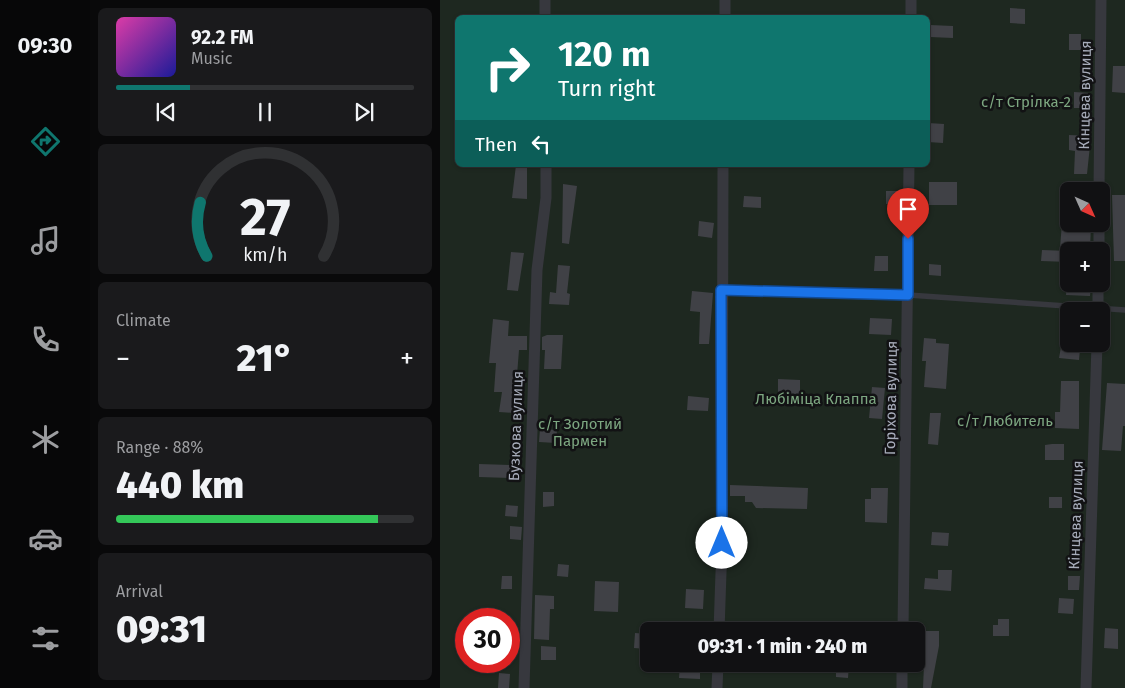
<!DOCTYPE html>
<meta charset="utf-8">
<style>
body{margin:0;font-family:"Fira Sans",sans-serif;background:#1a1a1c;color:#f1f3f6;height:100vh;display:flex;flex-direction:column;font-size:19px;white-space:nowrap}
*{box-sizing:border-box;margin:0}
p{font-size:16px;color:#9c9da0}
.icon{flex:none;width:28px;height:28px;fill:none;stroke:currentColor;stroke-width:2;stroke-linecap:round;stroke-linejoin:round}
.map{position:relative;flex:1;overflow:hidden}
.sheet{display:flex;flex-direction:column;gap:8px;padding:8px;background:#09090a;width:350px}
.sheet>*{flex:none}
.guide{position:absolute;left:15px;top:15px;width:475px;height:152px;border-radius:8px;box-shadow:0 1px 4px #0004,0 0 0 1px #303133;background:#0f766e;color:#fff;overflow:hidden}
.needle{width:32px;rotate:135deg}
.fabs{position:absolute;left:620px;top:182px;display:grid;gap:10px}
.fabs a{display:grid;place-items:center;width:50px;height:50px;border-radius:8px;background:#111113;box-shadow:0 1px 4px #0004,0 0 0 1px #303133;font-size:25px}
.speed{position:absolute;left:15px;top:608px;display:flex;gap:10px;font-size:25px;font-weight:700;text-align:center}
.speed>*{display:grid;place-content:center;width:65px;height:65px;border-radius:50%;background:#111113;box-shadow:0 1px 4px #0004,0 0 0 1px #303133;line-height:1}
.speed .limit{border:8px solid #d22;background:#fff;color:#111}
.pin{position:absolute;display:grid;place-items:center;width:42px;height:42px;color:#fff;margin:-51px -21px;border-radius:50% 50% 50% 0;rotate:-45deg;box-shadow:0 0 5px #0007}
.pin .icon{rotate:45deg}
.me{position:absolute;width:55px;margin:-28px;rotate:0deg;stroke-linejoin:round;filter:drop-shadow(0 0 4px #0008)}
.turn{display:flex;align-items:center;gap:18px;height:105px;padding:0 20px;font-size:22px}
.turn .icon{width:65px;height:65px;stroke-width:2.5}
.turn b{display:block;font-size:35px;line-height:42px}
.then{display:flex;align-items:center;height:48px;padding:0 20px;background:#0003;gap:10px;font-size:19px}
.big{font-size:38px;font-weight:800;line-height:1.1}
.sheet .card{flex:1;display:flex;flex-direction:column;justify-content:center;gap:8px;min-width:0;padding:0 18px;border-radius:8px;background:#1a1a1c}
.sheet .dial{align-items:center;gap:0}
.dial svg{height:130px;overflow:visible;fill:none;stroke:#303133;stroke-width:7;stroke-linecap:round;text-anchor:middle}
.dial text{fill:#f1f3f6;stroke:none}
.song{display:flex;align-items:center;gap:15px}
.cover{width:60px;height:60px;border-radius:8px;background:linear-gradient(135deg,hsl(320 70% 55%),hsl(240 70% 35%))}
.played{height:5px;border-radius:2px;background:linear-gradient(90deg,#0f766e 25%,#303133 25%)}
.keys{display:flex;justify-content:space-around;direction:ltr}
.heat{display:flex;justify-content:space-between;align-items:center;font-size:28px;direction:ltr}
.charge{height:8px;border-radius:4px;background:linear-gradient(90deg,#34c759 88%,#303133 0)}
.trip{position:absolute;left:200px;top:622px;width:285px;height:50px;border-radius:8px;background:#111113;box-shadow:0 1px 4px #0004,0 0 0 1px #303133;font-weight:800;line-height:50px;text-align:center}
main{display:flex;flex:1;min-height:0}
.tabs{display:flex;flex-direction:column;width:90px;justify-content:space-around;align-items:center;background:#070708;color:#9c9da0}
.tabs .icon{width:35px;height:35px}
.tabs .selected{color:#0f766e}
.tabs b{font-size:22px;color:#f1f3f6}
.map>svg:first-child{display:block}
</style>
<main>
<nav class="tabs">
<b>09:30</b>
<svg class="icon selected" aria-label="directions" viewBox="0 0 24 24"><path d="M12 3l9 9-9 9-9-9zM9 14v-3h6M13 9l2 2-2 2"/></svg>
<svg class="icon" aria-label="music" viewBox="0 0 24 24"><path d="M9 18V5l10-2v13"/><circle cx="6" cy="18" r="3"/><circle cx="16" cy="16" r="3"/></svg>
<svg class="icon" aria-label="phone" viewBox="0 0 24 24"><path d="M5 4h4l2 5-3 2q2 4 5 5l2-3 5 2v4C11 20 4 13 5 4z"/></svg>
<svg class="icon" aria-label="climate" viewBox="0 0 24 24"><path d="M12 3v18M4 7l16 10M4 17L20 7"/></svg>
<svg class="icon" aria-label="car" viewBox="0 0 24 24"><path d="M5 17H2v-5l4-1 3-4h7l3 4 3 1v5h-3M9 17h6M6 11h13"/><circle cx="7" cy="17" r="2"/><circle cx="17" cy="17" r="2"/></svg>
<svg class="icon" aria-label="filters" viewBox="0 0 24 24"><path d="M4 7h16M4 17h16"/><circle cx="9" cy="7" r="2"/><circle cx="15" cy="17" r="2"/></svg>
</nav>
<section class="sheet">
<div class="card">
<div class="song"><i class="cover"></i><div><b>92.2 FM</b><p>Music</p></div></div>
<div class="played"></div>
<div class="keys"><svg class="icon" aria-label="previous" viewBox="0 0 24 24"><path d="M18 5L8 12l10 7zM5 5v14"/></svg><svg class="icon" aria-label="pause" viewBox="0 0 24 24"><path d="M8 5v14M16 5v14"/></svg><svg class="icon" aria-label="next" viewBox="0 0 24 24"><path d="M6 5l10 7-10 7zM19 5v14"/></svg></div>
</div>
<div class="card dial"><svg viewBox="0 0 100 80">
<path d="M14 69A42 42 0 1 1 86 69"/>
<path d="M14 69A42 42 0 0 1 10 36" stroke="#0f766e"/>
<text x="50" y="56" font-size="32" font-weight="700">27</text>
<text x="50" y="72" font-size="11">km/h</text>
</svg></div>
<div class="card"><p>Climate</p>
<div class="heat"><a>−</a><b class="big">21°</b><a>+</a></div>
</div>
<div class="card"><p>Range · 88%</p><b class="big">440 km</b><div class="charge"></div></div>
<div class="card"><p>Arrival</p><b class="big">09:31</b></div>
</section>
<div class="map">
<svg width="685" height="688" viewBox="0 0 685 688">
<rect width="100%" height="100%" fill="#171719"/>
<path fill="#1e2820" fill-rule="evenodd" d="M0,0H685V688H0ZM18,18H488V165H18ZM629,191H661V224H629ZM629,251H661V284H629ZM629,311H661V344H629ZM26,619H69V661H26ZM209,631H476V664H209Z"/>
<path fill="#404146" d="M570,8L585,9V24L570,23Z
M490,25L513,26V38L490,37Z
M629,34H641V50H629Z
M673,66H685V93L672,92Z
M634,92L650,93V108H634Z
M488,123L504,124L503,143L488,142Z
M629,135L651,136L647,174H634L635,151L629,150Z
M76,165H87V199L72,198Z
M489,182H517V205H489Z
M123,184L137,186L129,244L122,243Z
M446,191H458V203L446,204Z
M672,195H685V261H674Z
M304,196L321,197V208L303,207Z
M259,221L274,223L272,238L258,236Z
M622,223L651,225L650,249L620,248Z
M602,250L629,251V262L601,261Z
M71,252L84,253L78,291L67,290Z
M435,256H448V271H434Z
M489,264L501,265V276L489,275Z
M118,265L130,266L127,293L130,294L129,305L109,304L110,292L116,293Z
M627,284H651L650,296L626,295Z
M252,291L273,293L269,344H259L260,312L250,311Z
M430,318L452,319L451,335L429,334Z
M53,319L69,321L68,336H87V350H79L74,413L59,412L62,392H54L56,363H49Z
M107,335H123L121,369H104L105,350H102V337Z
M484,338L496,339V343L509,344L506,389L484,387L486,361H482Z
M621,347L640,349L639,360L619,358Z
M338,379L360,380V402H338Z
M621,381H639V429L615,428V412H620Z
M667,383L685,384V426H683L681,451L662,450Z
M432,387L445,388L442,419L429,418Z
M248,396L269,398L268,411L247,410Z
M490,413H501L498,445L488,444Z
M100,429L117,430L116,443L99,442Z
M612,444H624V460H605V445Z
M39,464L72,465V478L39,477Z
M290,485L368,488L367,509L316,508L312,502H305V493V496H290Z
M431,488H448L447,523L425,522V499H431Z
M103,492H114V506L103,507Z
M609,497H622V508H609Z
M66,505L78,506L77,517L65,516Z
M70,526L82,527L81,540L70,539Z
M492,532L509,533L508,546L491,545Z
M118,564L129,565L128,577L117,576Z
M498,570H512L511,591L484,589L485,578L498,579Z
M62,576H72V589H61Z
M628,576H640L639,590H628Z
M155,581L179,582L178,612L154,611Z
M246,589L264,590L263,609L245,608Z
M95,595L114,596V609H110L109,640L94,639Z
M619,598L634,599L633,614L618,613Z
M558,619H569V636H553V625H558Z
M665,628L678,629V649L664,648Z
M484,631H499V646L491,688H483L484,665L476,664V651L483,652Z
M195,633L208,634L207,649L194,648Z
M101,646L116,647V660H101Z
M240,664L260,665V679L239,678Z
M396,664H409L408,678L396,677Z
M59,673L70,674L69,688H58Z"/>
<g fill="none" stroke-linecap="round" stroke-linejoin="round">
<path stroke="#37383e" stroke-width="5.5" d="M281,290L468,295L685,310"/>
<path stroke="#37383e" stroke-width="11" d="M105,18V0
M285,18V0
M471,18V0
M659,191L661,0
M659,251V224
M658,311V284
M279,631L282,543L283,165
M463,631L469,165
M84,688L97,270L106,198V165
M277,688L278,664
M462,688V664
M646,688L657,344"/>
</g>
<g fill="none" stroke-linecap="round" stroke-linejoin="round">
<g stroke="#114b97" stroke-width="12">
<path id="route" d="M282,543L281,290L468,295V239"/>
</g>
<use href="#route" stroke="#1a73e8" stroke-width="9"/>
</g>
<g text-anchor="middle" stroke-width="5" stroke-linejoin="round" paint-order="stroke">
<g font-size="15" fill="#a7acba" stroke="#121214">
<text transform="translate(645 95) rotate(-89)" y="5">Кінцева вулиця</text>
<text transform="translate(451 398) rotate(-89)" y="5">Горіхова вулиця</text>
<text transform="translate(76 426) rotate(-88)" y="5">Бузкова вулиця</text>
<text transform="translate(636 515) rotate(-88)" y="5">Кінцева вулиця</text>
</g>
<g font-size="15" fill="#7da781" stroke="#121214">
<text x="586" y="107">с/т Стрілка-2</text>
<text x="376" y="404">Любіміца Клаппа</text>
<text x="565" y="426">с/т Любитель</text>
<text x="140" y="429">с/т Золотий<tspan x="140" dy="17">Пармен</tspan></text>
</g>
</g>
</svg>
<div class="fabs">
<a><svg class="needle" viewBox="-14 -14 28 28"><path d="M0-13l5 13h-10z" fill="#e53935"/><path d="M0 13l5-13h-10z" fill="#9c9da0"/></svg></a>
<a>+</a>
<a>−</a>
</div>
<div class="speed"><div class="limit">30</div></div>
<div class="pin" style="left:468px;top:239px;background:#d93025"><svg class="icon" aria-label="arrive" viewBox="0 0 24 24"><path d="M6 21V4h12l-3 4 3 4H6"/></svg></div>
<svg class="me" style="left:282px;top:543px" viewBox="-20 -20 40 40"><circle r="19" fill="#fff"/><path d="M0-13L10 11 0 6-10 11z" fill="#1a73e8"/></svg>
<div class="trip">09:31 · 1 min · 240 m</div>
<div class="guide">
<div class="turn"><svg class="icon" aria-label="right" viewBox="0 0 24 24"><path d="M7 20v-9h11M14 6l5 5-5 5"/></svg><div><b>120 m</b>Turn right</div></div>
<div class="then">Then<svg class="icon" aria-label="left" viewBox="0 0 24 24"><path d="M17 20v-9H6M10 6l-5 5 5 5"/></svg></div>
</div>
</div>
</main>
